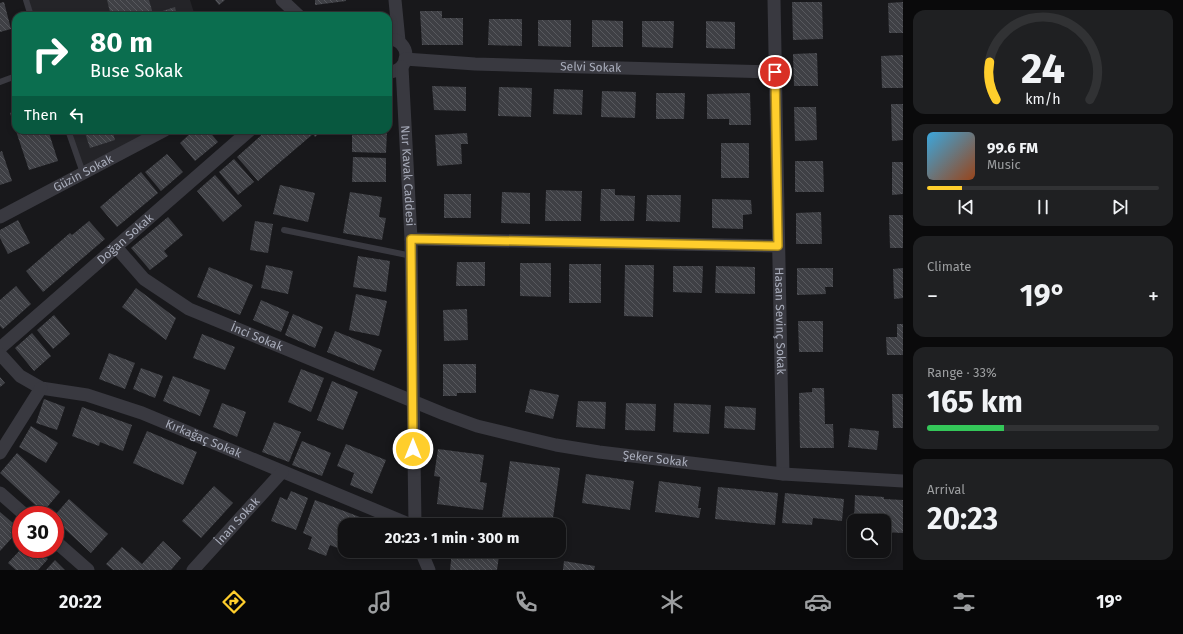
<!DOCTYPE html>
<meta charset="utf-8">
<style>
body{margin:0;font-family:"Fira Sans",sans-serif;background:#1f2022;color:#f1f3f6;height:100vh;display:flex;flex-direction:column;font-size:15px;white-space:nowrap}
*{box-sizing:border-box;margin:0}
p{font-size:13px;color:#9c9ea0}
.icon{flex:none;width:22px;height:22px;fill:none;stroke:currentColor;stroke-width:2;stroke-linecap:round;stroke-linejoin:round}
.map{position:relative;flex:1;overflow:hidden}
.panel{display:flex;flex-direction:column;gap:10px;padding:10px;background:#0a0a0b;width:280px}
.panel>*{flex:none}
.top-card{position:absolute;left:12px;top:12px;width:380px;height:122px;border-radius:12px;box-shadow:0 2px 6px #0003,0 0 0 1px #313234;background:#0b6e4f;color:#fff;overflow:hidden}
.buttons{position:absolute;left:847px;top:514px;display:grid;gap:8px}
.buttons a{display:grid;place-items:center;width:44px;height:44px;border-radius:8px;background:#121214;box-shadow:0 2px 6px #0003,0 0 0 1px #313234;font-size:20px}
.speed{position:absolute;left:12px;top:506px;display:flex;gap:8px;font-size:20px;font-weight:700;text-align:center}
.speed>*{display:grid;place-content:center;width:52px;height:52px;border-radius:50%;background:#121214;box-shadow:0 2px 6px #0003,0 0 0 1px #313234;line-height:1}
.speed .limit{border:6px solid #d22;background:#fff;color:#111}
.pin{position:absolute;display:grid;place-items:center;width:34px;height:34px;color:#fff;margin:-17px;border:2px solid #fff;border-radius:50%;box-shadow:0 1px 4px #0007}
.me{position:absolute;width:44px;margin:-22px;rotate:0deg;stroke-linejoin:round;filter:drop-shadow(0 0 3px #0008)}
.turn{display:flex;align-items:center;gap:14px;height:84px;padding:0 12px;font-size:18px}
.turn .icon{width:52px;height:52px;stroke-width:2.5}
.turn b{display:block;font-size:28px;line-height:34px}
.then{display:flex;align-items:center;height:38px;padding:0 12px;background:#0003;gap:8px;font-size:15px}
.big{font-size:30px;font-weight:700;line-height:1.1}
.panel .card{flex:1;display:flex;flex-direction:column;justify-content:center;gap:6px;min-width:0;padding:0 14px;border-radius:12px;background:#1f2022}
.panel .dial{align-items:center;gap:0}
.dial svg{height:104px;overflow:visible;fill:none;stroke:#313234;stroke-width:7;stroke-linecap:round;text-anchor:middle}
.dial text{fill:#f1f3f6;stroke:none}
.song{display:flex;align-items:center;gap:12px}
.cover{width:48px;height:48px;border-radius:6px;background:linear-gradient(135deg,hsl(200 70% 55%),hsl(20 70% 35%))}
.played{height:4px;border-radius:2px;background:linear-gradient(90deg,#ffce2c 15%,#313234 15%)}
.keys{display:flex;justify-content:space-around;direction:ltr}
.heat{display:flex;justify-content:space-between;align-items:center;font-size:22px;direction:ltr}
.charge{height:6px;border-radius:3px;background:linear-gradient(90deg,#34c759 33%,#313234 0)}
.trip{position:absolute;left:338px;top:518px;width:228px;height:40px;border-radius:12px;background:#121214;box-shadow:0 2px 6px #0003,0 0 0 1px #313234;font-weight:700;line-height:40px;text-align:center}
.menu{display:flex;height:64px;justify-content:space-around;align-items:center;background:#070708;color:#9c9ea0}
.menu .icon{width:28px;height:28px}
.menu .current{color:#ffce2c}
.menu b{font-size:18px;color:#f1f3f6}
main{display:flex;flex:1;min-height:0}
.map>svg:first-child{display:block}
</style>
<main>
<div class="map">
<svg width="903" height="570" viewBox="0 0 903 570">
<defs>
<pattern id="building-back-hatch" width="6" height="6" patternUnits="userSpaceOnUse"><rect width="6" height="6" fill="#3f4045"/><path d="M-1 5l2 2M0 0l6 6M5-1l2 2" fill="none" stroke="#58595e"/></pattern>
</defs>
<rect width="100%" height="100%" fill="#18181b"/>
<path fill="#242428" d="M26,0H190L195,16H31Z
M68,130H165L83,173Z"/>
<path fill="url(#building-back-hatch)" d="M107,0H149L153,14L175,7L177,16H111Z
M215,0H225L219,5Z
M315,0H346V1L315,5Z
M4,2L11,29L0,32V3Z
M792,2H822L823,39L793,40Z
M903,2V33H889L888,3Z
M420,11H442V18H463V45H422Z
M489,19H522V46L488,45Z
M538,20H571V47L538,46Z
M592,20L623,21V47H592Z
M642,21H674L673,48L642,47Z
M706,21L735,22V49L706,48Z
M817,53L818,86H794L793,54Z
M903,55V88H882L881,56Z
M432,86L466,87V111L434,110Z
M499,87L532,88L531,117L498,116Z
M554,89L583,90L582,115L553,114Z
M602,91L636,92L635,118L601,117Z
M656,93H685L684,119H656Z
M750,93L751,125H729V119H707V94Z
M891,104H903V140L892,141Z
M794,107H816L817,140L795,141Z
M16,111V130H48L58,161L29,170L10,113Z
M84,130H112L115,140L90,148Z
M194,130H208L218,142L195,161L180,143Z
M267,130H323L315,137L313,134L258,181L237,157Z
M352,130H387L386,153L352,152Z
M467,133L468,144H461L462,164L437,166L435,135Z
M721,143H749V178H721Z
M2,151L12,181L0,185V152Z
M167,154L183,172L161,191L145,172Z
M353,157L386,158V182H352Z
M234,159L254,182L238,195L219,172Z
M795,161H823L824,192H795Z
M892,162H903V194L892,195Z
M141,172L158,193L117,227L100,207Z
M215,175L242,206L223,222L197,191Z
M280,185L315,193L308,222L273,214Z
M601,189H615V195L635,196L634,221H600Z
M546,190L582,191L581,221H545Z
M350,192L382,197L379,217L386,218L382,240L343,233Z
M502,192L530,193V224L501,223Z
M444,194H471V218H444Z
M647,195H681L680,222L646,221Z
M712,199L751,200L752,214L743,215V229L712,228Z
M821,212L822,244H796V213Z
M889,215H903V248H890Z
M168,217L183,235L164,251L168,256L150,270L131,248Z
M18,220L30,243L8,254L0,238V230Z
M89,221L105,239L43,292L26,271L70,233L72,235Z
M255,221L273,224L268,253L250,250Z
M358,256L390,261L386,292L353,287Z
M457,262H485V286H456Z
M520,263H551V297L520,296Z
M569,264H601V303H569Z
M266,265L293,271L288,294L261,288Z
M625,265H654L653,317L624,316Z
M673,266H703L702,293L673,292Z
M716,266L755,267V294L715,293Z
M209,267L253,285L240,315L197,297Z
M797,268H833V287H825L826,294L797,295Z
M903,268V298L894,299L893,269Z
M16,286L31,304L3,329L0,326V300Z
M136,288L176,318L166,340L122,307Z
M356,294L387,301L379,336L349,330Z
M261,300L289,312L281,332L253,320Z
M467,309L468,340L444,341L443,310Z
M293,314L323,327L315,348L285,335Z
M54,315L70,334L53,349L37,330Z
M798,321H823V352H799Z
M897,324H903V355H887L886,337H897Z
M335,331L382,350L374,371L327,352Z
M32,333L51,356L34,371L15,348Z
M202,334L235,347L225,370L193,358Z
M109,353L135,363L125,389L99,379Z
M443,364H476V393H457V396H443Z
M141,368L163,376L155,398L133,389Z
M301,369L324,378L311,412L288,402Z
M173,376L210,390L200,416L163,401Z
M0,377L5,383L0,387Z
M332,381L358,392L343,430L317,420Z
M812,388H824L825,424H833L834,448H800L799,393L812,392Z
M530,389L559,395L553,419L525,412Z
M892,394H903V428H893Z
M44,399L65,407L57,430L36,423Z
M578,401L606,402L605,429L576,427Z
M222,403L246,412L237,437L213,427Z
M626,403L656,404L655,431L625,430Z
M674,403L711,405L709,434L673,432Z
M725,406L756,408L755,430L724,428Z
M82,407L132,425L123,451L100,442L99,446L72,436Z
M274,422L301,432L289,462L262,452Z
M31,426L58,443L46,463L19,447Z
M850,428L879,431L877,450L848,447Z
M147,431L197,452L183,485L133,463Z
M302,441L331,453L322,476L292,465Z
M346,444L386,460L372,494L350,485L354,473L337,466Z
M438,449L484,455L480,482L487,483L483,510L437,504L440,477L434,476Z
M17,453L60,492L43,512L0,473Z
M510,461L560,468L552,525H510L501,524Z
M586,474L634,481L630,510L582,503Z
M659,481L701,487L698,508H701L699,518L655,512Z
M214,486L233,503L201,538L182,521Z
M718,487L778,493L775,525L715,519Z
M291,491L308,498L296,530L271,521L280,497L287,500Z
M785,493L844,499L842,521L813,518L812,525L782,523Z
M855,495L884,497V499L903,500V533L884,532V521H854Z
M69,499L108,534L91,553L55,520V515Z
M315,500L373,522L372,525H345V551L330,545L326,556L308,549L312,537L303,533Z
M0,512L20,529L0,551Z
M163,541L181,558L171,570H113L106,564L122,547L142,564Z
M21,549H37L48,559L38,570H16L8,563Z
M346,551H362L360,556Z
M452,551H493L492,556H499L497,570H450Z
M55,560L65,570H46Z
M564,561L595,566L594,570H563Z"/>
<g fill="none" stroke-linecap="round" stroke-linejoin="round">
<path stroke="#393940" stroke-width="6" d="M26,0L31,16
M0,82L16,76
M68,130L83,173
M284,230L412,256"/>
<g stroke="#393940" stroke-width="13">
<path d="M282,0L299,16"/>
<path d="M395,0L399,41"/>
<path id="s1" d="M774,0L783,474"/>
<path d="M388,39C412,39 412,72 388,72"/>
<path id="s2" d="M405,59L475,64L775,72"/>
<path id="s3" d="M402,67L411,239L415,525"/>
<path id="s4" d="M0,217L165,130"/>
<path d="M411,239L778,246"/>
<path id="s5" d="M116,247L144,279L189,309L444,414L477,426L518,436L556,445L599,452L783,474L903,481"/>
<path id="s6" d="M0,348L250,130"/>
<path id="s7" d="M0,354L20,376L41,388L87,395L142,413L411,525"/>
<path d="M0,453L41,388"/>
<path d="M0,493L25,515"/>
<path d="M55,541L88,570"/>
<path d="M421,551L429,570"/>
<path id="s8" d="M193,570L282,472"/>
</g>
</g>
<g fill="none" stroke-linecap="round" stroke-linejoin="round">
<g stroke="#a6861d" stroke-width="10">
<path id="route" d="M413,449L411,239L778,246L775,72"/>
</g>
<use href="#route" stroke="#ffce2c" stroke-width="7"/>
</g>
<g text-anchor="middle" stroke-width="4" stroke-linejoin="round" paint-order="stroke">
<g font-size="12" fill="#a9adbb" stroke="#131316">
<text dy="4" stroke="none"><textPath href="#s2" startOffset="186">Selvi Sokak</textPath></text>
<text dy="4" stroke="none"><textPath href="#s4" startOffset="94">Güzin Sokak</textPath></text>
<text dy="4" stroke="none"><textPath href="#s3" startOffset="109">Nur Kavak Caddesi</textPath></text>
<text dy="4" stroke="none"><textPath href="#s6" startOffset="166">Doğan Sokak</textPath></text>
<text dy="4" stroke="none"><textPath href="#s1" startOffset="321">Hasan Sevinç Sokak</textPath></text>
<text dy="4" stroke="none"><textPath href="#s5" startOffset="170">İnci Sokak</textPath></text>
<text dy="4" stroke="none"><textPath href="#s7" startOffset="225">Kırkağaç Sokak</textPath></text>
<text dy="4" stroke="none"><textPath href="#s5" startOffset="589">Şeker Sokak</textPath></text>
<text dy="4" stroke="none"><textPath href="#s8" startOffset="66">İnan Sokak</textPath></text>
</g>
</g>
</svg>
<div class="buttons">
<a><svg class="icon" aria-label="search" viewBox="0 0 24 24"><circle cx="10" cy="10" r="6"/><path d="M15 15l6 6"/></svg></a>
</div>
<div class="speed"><div class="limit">30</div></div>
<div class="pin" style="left:775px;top:72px;background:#d93025"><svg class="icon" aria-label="arrive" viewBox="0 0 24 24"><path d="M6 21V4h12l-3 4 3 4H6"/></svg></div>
<svg class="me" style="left:413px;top:449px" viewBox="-20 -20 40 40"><circle r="17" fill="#ffce2c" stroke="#fff" stroke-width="3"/><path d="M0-11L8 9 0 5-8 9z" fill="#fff"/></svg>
<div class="trip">20:23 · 1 min · 300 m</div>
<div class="top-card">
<div class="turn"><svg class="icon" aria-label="right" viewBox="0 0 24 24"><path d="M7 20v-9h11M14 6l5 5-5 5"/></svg><div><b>80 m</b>Buse Sokak</div></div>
<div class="then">Then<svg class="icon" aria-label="left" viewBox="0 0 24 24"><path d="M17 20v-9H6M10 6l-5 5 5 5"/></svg></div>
</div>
</div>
<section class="panel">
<div class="card dial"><svg viewBox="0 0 100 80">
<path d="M14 69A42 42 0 1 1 86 69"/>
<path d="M14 69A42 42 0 0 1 9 40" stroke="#ffce2c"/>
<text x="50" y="56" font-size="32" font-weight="700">24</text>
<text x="50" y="72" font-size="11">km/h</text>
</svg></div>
<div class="card">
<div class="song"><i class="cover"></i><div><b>99.6 FM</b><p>Music</p></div></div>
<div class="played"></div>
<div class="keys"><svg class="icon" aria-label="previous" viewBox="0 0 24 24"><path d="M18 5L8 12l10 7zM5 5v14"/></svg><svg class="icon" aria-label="pause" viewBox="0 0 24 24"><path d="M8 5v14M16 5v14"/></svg><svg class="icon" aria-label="next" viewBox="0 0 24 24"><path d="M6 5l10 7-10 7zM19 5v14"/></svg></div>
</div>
<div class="card"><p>Climate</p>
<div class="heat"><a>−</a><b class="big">19°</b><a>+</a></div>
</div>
<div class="card"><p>Range · 33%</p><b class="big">165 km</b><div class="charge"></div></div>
<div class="card"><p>Arrival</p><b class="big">20:23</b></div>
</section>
</main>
<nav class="menu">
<b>20:22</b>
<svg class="icon current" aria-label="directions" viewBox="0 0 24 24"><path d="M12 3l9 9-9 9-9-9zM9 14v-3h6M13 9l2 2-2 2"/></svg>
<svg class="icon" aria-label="music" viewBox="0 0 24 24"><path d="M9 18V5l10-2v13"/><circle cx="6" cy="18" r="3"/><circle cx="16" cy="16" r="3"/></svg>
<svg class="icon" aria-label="phone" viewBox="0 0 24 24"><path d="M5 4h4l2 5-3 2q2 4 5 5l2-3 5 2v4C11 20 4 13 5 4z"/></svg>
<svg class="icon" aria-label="climate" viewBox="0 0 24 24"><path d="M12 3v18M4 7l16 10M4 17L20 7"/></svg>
<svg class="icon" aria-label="car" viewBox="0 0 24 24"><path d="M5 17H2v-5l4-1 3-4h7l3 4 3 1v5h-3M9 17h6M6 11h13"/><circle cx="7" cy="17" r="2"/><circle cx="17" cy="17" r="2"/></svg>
<svg class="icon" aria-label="filters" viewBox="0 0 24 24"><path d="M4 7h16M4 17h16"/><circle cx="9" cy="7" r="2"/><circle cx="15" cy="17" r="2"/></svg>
<b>19°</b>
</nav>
